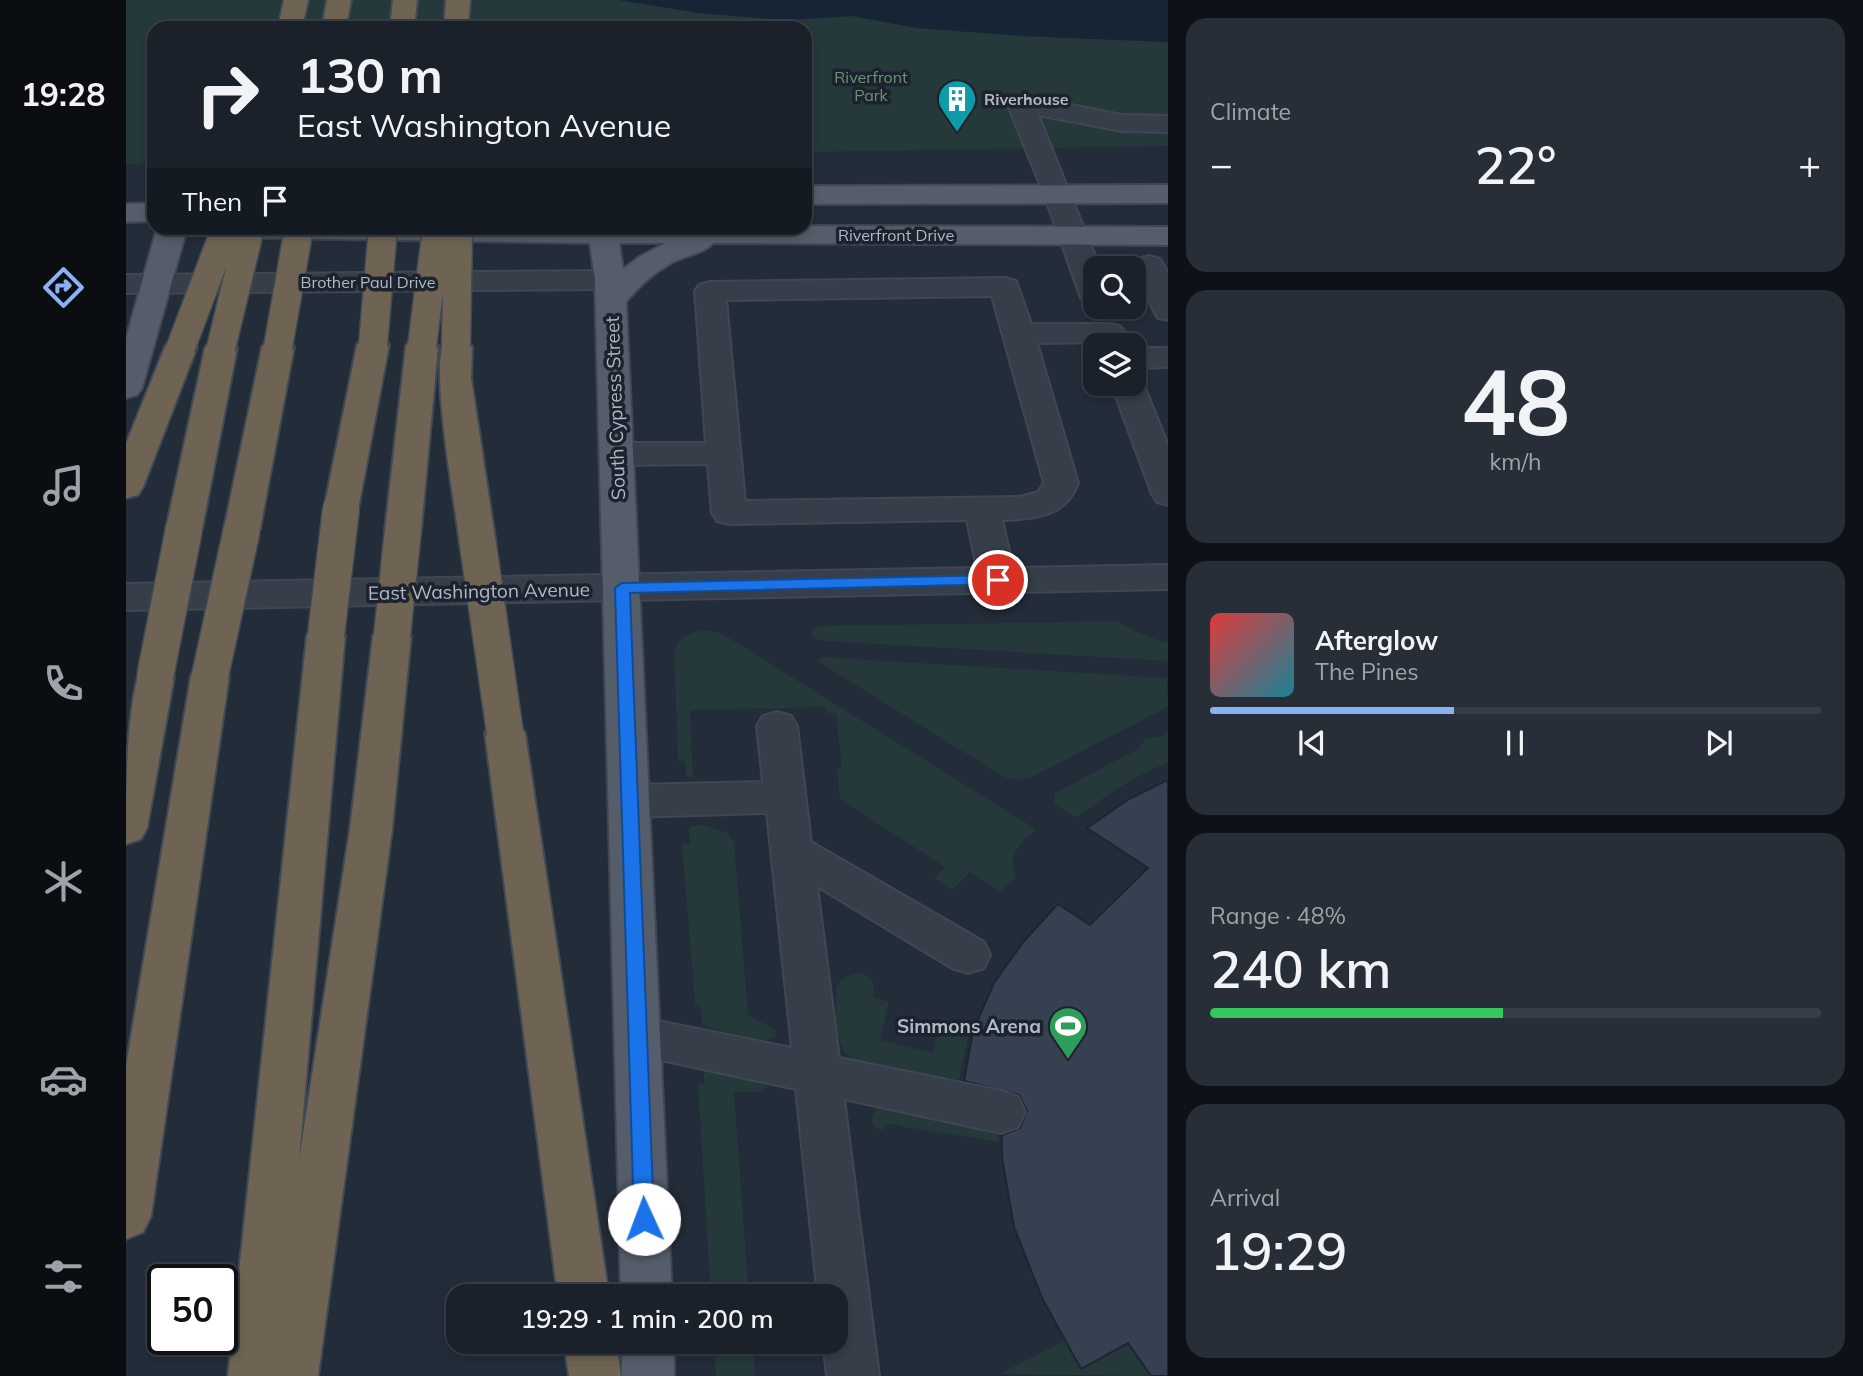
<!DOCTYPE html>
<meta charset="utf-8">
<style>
body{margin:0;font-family:Mulish,sans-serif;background:#272e37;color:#f1f3f6;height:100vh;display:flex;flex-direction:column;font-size:26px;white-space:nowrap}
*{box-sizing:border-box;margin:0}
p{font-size:23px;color:#9fa3a9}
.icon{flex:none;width:38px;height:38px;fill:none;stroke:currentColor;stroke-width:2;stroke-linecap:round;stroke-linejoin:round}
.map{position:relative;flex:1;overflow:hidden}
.details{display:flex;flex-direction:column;gap:18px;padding:18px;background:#0e1218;width:695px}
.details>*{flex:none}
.banner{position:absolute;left:21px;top:21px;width:665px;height:214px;border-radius:21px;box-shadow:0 4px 10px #0003,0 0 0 2px #383e47;background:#1a212b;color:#f1f3f6;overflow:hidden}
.buttons{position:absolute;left:957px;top:256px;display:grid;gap:14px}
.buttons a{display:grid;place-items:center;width:63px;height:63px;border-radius:14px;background:#1a212b;box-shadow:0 4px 10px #0003,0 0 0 2px #383e47;font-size:35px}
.speed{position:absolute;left:21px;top:1264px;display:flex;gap:14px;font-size:35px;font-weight:700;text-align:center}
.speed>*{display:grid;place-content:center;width:91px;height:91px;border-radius:50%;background:#1a212b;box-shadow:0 4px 10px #0003,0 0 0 2px #383e47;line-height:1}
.speed .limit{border:4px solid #111;border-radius:10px;background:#fff;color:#111}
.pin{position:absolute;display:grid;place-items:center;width:60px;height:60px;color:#fff;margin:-30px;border:4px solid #fff;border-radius:50%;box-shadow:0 2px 7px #0007}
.me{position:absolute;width:77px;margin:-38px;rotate:358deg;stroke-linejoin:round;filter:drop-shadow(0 0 5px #0008)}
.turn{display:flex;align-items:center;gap:24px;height:147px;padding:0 35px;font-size:32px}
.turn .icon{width:91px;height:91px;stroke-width:2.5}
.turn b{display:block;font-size:49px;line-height:60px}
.then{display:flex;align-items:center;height:66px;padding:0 35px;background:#0003;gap:14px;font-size:26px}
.big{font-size:52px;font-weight:600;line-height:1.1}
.details .card{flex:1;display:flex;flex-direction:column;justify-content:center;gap:10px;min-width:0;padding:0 24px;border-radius:21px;background:#272e37}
.details .dial{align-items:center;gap:0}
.dial b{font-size:91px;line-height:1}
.song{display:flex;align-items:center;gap:21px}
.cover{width:84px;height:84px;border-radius:10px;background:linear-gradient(135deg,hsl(0 70% 55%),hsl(190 70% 35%))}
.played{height:7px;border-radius:4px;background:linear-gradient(90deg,#8ab2f2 40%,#383e47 40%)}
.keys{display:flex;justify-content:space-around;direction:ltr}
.heat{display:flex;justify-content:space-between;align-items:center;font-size:38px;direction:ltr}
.charge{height:10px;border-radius:5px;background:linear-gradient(90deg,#34c759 48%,#383e47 0)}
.trip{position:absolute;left:320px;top:1284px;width:402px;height:70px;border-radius:21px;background:#1a212b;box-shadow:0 4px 10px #0003,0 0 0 2px #383e47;font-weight:600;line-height:70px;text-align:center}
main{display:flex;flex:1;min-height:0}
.menu{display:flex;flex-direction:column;width:126px;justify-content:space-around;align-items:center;background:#0a0d11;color:#9fa3a9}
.menu .icon{width:49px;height:49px}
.menu .active{color:#8ab2f2}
.menu b{font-size:32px;color:#f1f3f6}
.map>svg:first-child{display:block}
</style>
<main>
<nav class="menu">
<b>19:28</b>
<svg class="icon active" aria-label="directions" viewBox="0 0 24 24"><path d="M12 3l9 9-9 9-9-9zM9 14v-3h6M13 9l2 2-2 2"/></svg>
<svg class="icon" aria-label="music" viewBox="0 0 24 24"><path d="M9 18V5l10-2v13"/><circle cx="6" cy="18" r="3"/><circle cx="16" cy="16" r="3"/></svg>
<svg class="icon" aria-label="phone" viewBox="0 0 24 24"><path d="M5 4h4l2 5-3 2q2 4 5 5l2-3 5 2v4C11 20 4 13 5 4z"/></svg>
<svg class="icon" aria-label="climate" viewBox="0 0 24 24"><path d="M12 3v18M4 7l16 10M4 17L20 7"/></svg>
<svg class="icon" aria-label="car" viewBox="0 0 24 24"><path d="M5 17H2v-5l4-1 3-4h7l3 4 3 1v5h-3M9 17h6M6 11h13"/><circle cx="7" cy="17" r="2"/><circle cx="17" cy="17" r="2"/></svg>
<svg class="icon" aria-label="filters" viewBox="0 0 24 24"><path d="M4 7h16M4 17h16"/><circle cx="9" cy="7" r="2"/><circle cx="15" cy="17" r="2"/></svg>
</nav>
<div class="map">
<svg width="1043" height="1376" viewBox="0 0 1043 1376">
<rect width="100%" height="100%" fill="#232c39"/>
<path fill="#25383a" d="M0,0H493L573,13L657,20L727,16L791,28L897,36L1042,42V146L679,152V28H28V163L0,164Z
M991,621L1017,635L1042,643V661L699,641L692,640L685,635L686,630L692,626Z
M579,630L595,633L910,829C895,844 880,854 890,877L875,892L844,872L826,890L808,878L819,867L714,799L711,769H716L710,713H701L700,707L564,710L567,777H560L559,761H552L548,651C552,637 566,632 579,630Z
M695,657L1041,678L1042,707L904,778L891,780L878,777L691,661Z
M1042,733V763C1008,775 979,797 950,818L928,803L929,793L1012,749L1020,738L1035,737Z
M578,825L601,833L608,841L622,1015L648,1029L650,1036L641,1041L583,1028L576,1024L575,1005H569L556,845L564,844L563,829L566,826Z
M737,973C748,980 750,985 747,997L763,1002L754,1040L807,1053L815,1018L845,1025L833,1081L730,1062C705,1047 711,1013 710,987C716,976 725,974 737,973Z
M581,1066L639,1081L640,1086L636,1092H608L623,1297H585L572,1085L578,1084V1070Z
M763,1105L873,1128L872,1142L772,1126L771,1124L758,1125L759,1130L751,1129L746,1124L745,1117L751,1108Z
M939,1340L955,1369L1001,1343L1025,1376L874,1374Z
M588,1342H627L629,1376H590Z"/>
<path fill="#172436" d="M493,0H1042V42L897,36L791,28L727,16L658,20L573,13Z"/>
<path fill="#354050" stroke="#1e2530" stroke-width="2" d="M1042,780V1376H1025L1002,1343L955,1369L916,1298L888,1227L876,1158V1135L894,1128L901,1111L893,1095L838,1081L847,1031L868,983L898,941L932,904L964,925L1022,868L961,828L1003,799Z"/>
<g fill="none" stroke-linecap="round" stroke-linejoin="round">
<g stroke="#404752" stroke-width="4">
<path id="minor" d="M894,95L996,115L1043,116V132L996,131L912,115L974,268H970V306H974L959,304L955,298L918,194L881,103L885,97Z
M1023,256L1034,259L1043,275V320L1032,318L1028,311L1008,265L1012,259Z
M484,271L495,274L499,280L495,286L484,289L0,293V275Z
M879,278L890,281L905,324H983L994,326L999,333L994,340L983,342L911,343L952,483C940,517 908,519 876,520L887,568L1043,565V589L0,610V584L851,568L841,520L603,524L591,521L586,513L582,464L490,465L478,462L473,454L478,446L490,443H580L569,291L573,285L584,282ZM866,296L918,483L912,492L894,497L619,501L600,300Z
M1008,348H1043V367L1008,368Z
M1008,375L1017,383L1043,448V505L1031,502L1026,494L985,383H1008Z
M651,712L665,716L671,726L685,842L858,942L864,955L858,968L842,973L826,968L691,886L713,1058L875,1091L892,1097L899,1112L892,1127L875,1133L718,1099L753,1376H701L697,1342H710V1297H692L670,1089L512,1055L496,1050L489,1036L496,1022L512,1017L666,1048L641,813L504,817L490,812L484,801L490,790L504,785L637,782L631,726L637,716Z"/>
</g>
<g stroke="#404752" stroke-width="4">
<path id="major" d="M1043,185V203L679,204V186Z
M28,203V221L0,222V204Z
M679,226L1043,227V245L587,243C579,253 559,256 547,262C529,272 513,286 500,302L546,1297H495L469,280L464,243L87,237L77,234L72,228ZM493,243H540L513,257L497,269Z
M31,228H61L16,388L11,395L0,398V339Z
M496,1342H548V1376H496Z"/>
</g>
<g stroke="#414954" stroke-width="4">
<path id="highway" d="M158,0H182L176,28H152Z
M201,0H225L220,28H196Z
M267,0H291L288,28H264Z
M320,0H344L342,28H318Z
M247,336L258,338L263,345L232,509L227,517L215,520L203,517L198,509L231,345L236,338Z
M296,337L307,339L312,346L295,530L289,538L277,542L265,538L259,530L280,346L285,339Z
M55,338L66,340L71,347L17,487L12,495L0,498V444L39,347L44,340Z
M152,338L163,340L168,347L134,529L128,537L116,541L104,537L98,529L136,347L141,340Z
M330,338L341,340L346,347L345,378L370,545L365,553L352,557L339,553L334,545C330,509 303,364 319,340Z
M95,339L106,341L111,348L76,529L70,537L58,541L46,537L40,529L79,348L84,341Z
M200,622L213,626L219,635L173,1160L224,829L247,636L253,627L266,623L279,627L285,636L266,829L192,1376H102L181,635L187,626Z
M84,662L98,666L103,676L25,1216L17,1232L0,1239V1067L65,676L70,666Z
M29,663L43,667L48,677L21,828L15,839L0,844C0,795 0,709 15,667Z
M379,718L393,723L399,733L483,1297H432L359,733L365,723Z
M438,1342H490L495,1376H443Z"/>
</g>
<use href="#minor" fill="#363e49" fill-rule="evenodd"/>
<use href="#major" fill="#545d69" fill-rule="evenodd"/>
<use href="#highway" fill="#6f6454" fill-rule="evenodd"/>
<g stroke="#414954" stroke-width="31" stroke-linecap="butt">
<path id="highway-bridge-far1" d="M247,345L257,228
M296,346L311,228
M55,347L100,228
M152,347L173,228
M330,347L332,233
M95,348L124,228"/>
</g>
<g stroke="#414954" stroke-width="39" stroke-linecap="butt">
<path id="highway-bridge" d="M352,545L379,733
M200,635L215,509
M266,636L277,530
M84,676L116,529
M29,677L58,529"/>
</g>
<use href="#highway-bridge-far1" stroke="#6f6454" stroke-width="28"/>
<use href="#highway-bridge" stroke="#6f6454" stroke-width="36"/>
</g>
<path fill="#1a73e8" stroke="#114b97" stroke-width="2" d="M872,575L877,577L879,580L877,584L504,593L528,1219L525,1225L518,1228L511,1225L508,1219L489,588L496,583Z"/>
<defs>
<g id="building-pin" transform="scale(2.0125)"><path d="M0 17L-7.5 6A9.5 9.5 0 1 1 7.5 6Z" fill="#0f9aa8" stroke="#1c232e"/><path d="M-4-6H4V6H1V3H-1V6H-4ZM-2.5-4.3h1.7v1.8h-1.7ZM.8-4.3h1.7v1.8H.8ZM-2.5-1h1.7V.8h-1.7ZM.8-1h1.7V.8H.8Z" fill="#fff"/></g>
<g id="stadium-pin" transform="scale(2.0125)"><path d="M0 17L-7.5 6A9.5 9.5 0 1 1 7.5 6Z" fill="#2e9e5b" stroke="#1c232e"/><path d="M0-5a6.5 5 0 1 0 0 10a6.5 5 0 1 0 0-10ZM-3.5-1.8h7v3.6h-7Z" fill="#fff"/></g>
</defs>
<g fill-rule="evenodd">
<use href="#building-pin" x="831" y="99"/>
<use href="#stadium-pin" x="942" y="1026"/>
</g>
<g text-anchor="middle" stroke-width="7" stroke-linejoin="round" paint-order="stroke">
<g font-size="16" fill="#6a9573" stroke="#1c232e">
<text x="745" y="83">Riverfront<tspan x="745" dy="18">Park</tspan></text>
</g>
<g font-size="16" font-weight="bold" fill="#b1b9c5" stroke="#1c232e" text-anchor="start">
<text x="858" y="105">Riverhouse</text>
</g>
<g font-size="16" fill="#b1b9c5" stroke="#1c232e">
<text x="770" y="241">Riverfront Drive</text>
<text x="242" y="288">Brother Paul Drive</text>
</g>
<g font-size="19" fill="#b1b9c5" stroke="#1c232e">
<text transform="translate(489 408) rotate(-92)" y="7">South Cypress Street</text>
<text transform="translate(353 591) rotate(-1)" y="7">East Washington Avenue</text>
</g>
<g font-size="19" font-weight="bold" fill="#b1b9c5" stroke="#1c232e" text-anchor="end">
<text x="915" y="1033">Simmons Arena</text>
</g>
</g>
</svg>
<div class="buttons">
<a><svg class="icon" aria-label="search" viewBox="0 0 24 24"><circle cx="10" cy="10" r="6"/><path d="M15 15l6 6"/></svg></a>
<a><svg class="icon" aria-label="layers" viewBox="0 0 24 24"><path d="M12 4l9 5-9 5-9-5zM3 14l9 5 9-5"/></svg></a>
</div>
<div class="speed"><div class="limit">50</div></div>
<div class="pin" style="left:872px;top:580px;background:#d93025"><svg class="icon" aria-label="arrive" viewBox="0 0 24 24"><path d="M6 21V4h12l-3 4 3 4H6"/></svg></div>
<svg class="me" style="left:518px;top:1219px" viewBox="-20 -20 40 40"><circle r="19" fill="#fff"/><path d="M0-13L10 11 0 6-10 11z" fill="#1a73e8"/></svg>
<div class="trip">19:29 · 1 min · 200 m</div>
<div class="banner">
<div class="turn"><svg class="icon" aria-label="right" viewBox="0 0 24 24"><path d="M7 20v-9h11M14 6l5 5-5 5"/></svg><div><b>130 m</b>East Washington Avenue</div></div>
<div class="then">Then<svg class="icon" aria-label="arrive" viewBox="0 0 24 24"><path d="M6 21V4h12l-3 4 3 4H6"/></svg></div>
</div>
</div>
<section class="details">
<div class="card"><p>Climate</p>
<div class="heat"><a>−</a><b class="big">22°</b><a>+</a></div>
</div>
<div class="card dial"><b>48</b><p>km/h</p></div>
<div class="card">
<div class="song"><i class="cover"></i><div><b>Afterglow</b><p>The Pines</p></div></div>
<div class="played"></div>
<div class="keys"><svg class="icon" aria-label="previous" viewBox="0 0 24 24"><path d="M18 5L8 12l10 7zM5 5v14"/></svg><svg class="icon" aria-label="pause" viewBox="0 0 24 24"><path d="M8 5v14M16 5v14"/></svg><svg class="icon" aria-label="next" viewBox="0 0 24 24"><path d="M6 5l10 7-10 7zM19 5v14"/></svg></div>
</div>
<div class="card"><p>Range · 48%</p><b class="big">240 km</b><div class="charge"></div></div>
<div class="card"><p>Arrival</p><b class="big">19:29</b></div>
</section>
</main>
